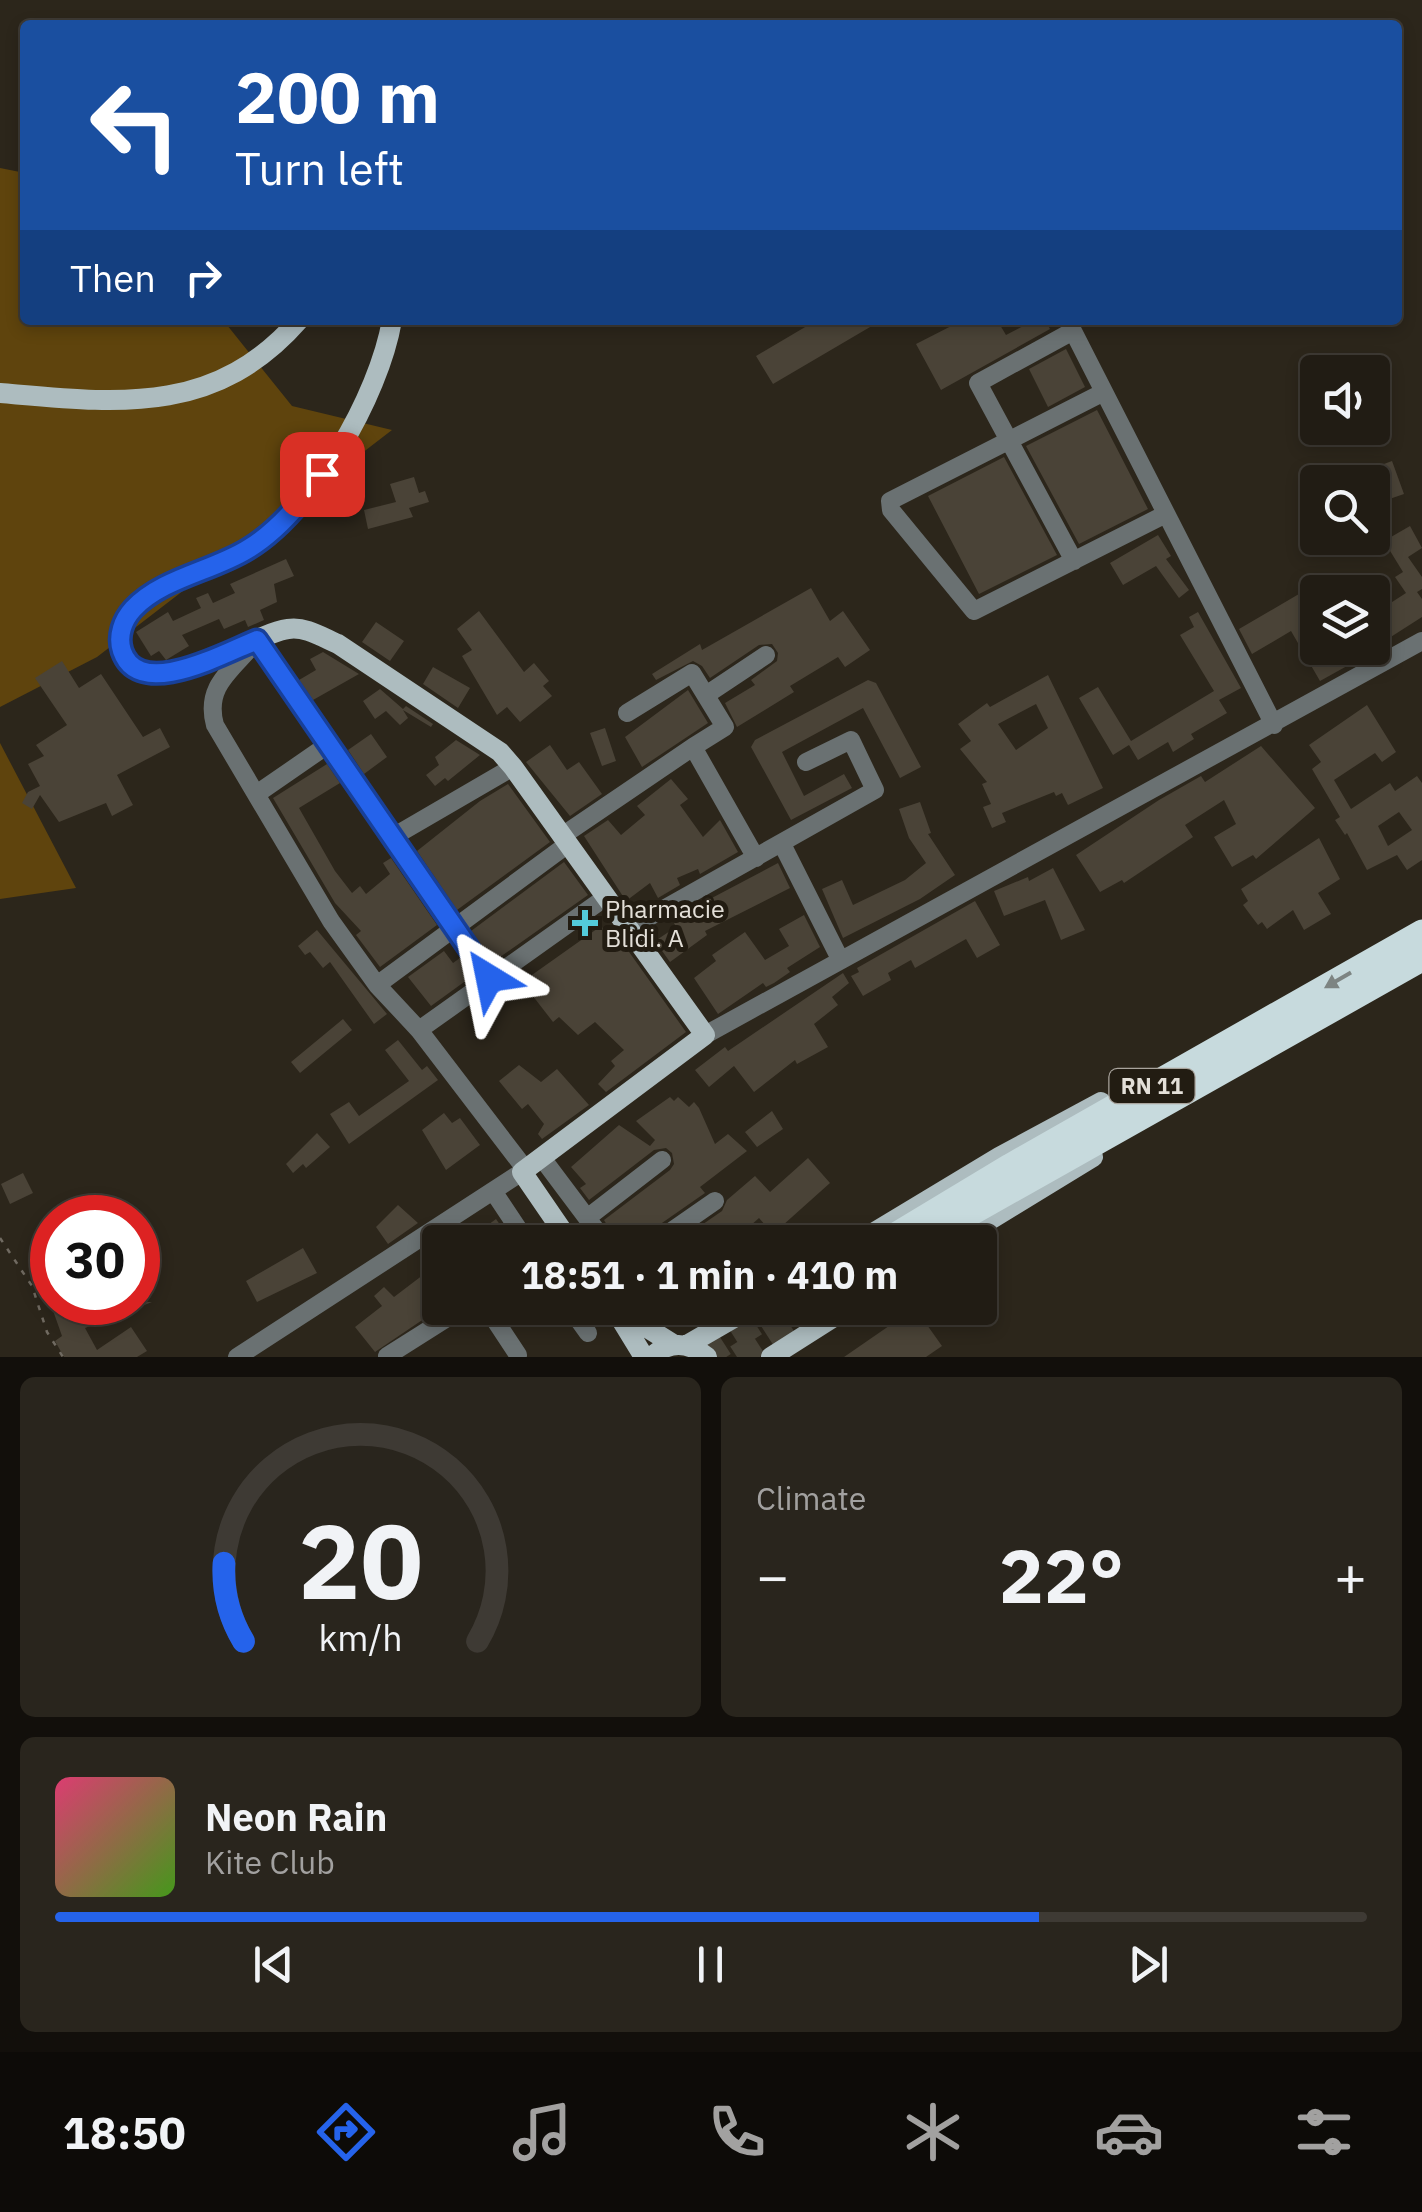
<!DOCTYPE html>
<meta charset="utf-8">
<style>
body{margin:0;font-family:"IBM Plex Sans",sans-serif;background:#29251d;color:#f1f3f6;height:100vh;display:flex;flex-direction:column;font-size:38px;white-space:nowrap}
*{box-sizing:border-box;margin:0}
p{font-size:32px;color:#a2a1a0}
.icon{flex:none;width:55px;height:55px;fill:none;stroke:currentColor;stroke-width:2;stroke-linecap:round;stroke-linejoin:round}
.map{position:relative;height:1357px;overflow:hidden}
.side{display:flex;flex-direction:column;gap:20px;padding:20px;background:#120f0b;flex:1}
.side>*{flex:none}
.guide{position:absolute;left:20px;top:20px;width:1382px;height:305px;border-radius:10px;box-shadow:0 5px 15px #0003,0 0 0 2px #3e3a34;background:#1a4fa0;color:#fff;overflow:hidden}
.tools{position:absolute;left:1300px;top:355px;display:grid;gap:20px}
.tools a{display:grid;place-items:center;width:90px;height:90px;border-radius:10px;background:#211c14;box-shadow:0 5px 15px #0003,0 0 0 2px #3e3a34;font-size:50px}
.speed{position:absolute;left:30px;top:1195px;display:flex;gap:20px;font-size:50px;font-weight:700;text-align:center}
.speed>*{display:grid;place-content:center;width:130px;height:130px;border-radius:50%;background:#211c14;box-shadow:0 5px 15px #0003,0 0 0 2px #3e3a34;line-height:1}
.speed .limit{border:15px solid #d22;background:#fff;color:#111}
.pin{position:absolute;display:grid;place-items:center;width:85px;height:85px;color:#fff;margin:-42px;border-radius:20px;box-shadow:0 5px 15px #0006}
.me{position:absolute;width:110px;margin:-55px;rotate:325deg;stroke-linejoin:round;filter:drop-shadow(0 0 8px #0008)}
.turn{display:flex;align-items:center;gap:35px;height:210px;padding:0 50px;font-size:45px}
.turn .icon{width:130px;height:130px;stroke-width:2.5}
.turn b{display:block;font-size:70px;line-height:85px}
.then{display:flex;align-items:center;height:95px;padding:0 50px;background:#0003;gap:20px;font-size:38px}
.big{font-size:75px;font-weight:700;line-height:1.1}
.side .tile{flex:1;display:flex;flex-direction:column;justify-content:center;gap:15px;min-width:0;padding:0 35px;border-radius:15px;background:#29251d}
.side .dial{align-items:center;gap:0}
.dial svg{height:260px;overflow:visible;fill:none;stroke:#3e3a34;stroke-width:7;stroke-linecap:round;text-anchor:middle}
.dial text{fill:#f1f3f6;stroke:none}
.song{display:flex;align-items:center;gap:30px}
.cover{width:120px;height:120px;border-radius:15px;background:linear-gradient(135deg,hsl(340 70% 55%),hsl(100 70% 35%))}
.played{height:10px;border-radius:5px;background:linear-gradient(90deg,#2563eb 75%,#3e3a34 75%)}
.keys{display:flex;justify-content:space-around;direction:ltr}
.heat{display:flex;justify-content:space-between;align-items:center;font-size:55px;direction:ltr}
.side .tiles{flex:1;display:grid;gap:20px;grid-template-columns:1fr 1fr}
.tile:last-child{grid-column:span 2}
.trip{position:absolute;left:422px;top:1225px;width:575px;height:100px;border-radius:10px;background:#211c14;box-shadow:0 5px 15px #0003,0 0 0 2px #3e3a34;font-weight:700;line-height:100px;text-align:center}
.tabs{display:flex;height:160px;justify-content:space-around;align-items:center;background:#0d0b08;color:#a2a1a0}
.tabs .icon{width:70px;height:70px}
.tabs .on{color:#2563eb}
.tabs b{font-size:45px;color:#f1f3f6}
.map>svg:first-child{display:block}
</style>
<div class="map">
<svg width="1422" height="1357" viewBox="0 0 1422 1357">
<rect width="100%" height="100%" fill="#2c261b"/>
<path fill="#5f440d" d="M0,168L25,173V320H223L292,406L392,430L97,657L0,707Z
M0,743L76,888L0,899Z"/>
<path fill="#4a4337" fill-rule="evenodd" d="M817,320H882L773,384L756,356Z
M963,320H997L1006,335L1035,320H1045L1050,329L941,390L916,344Z
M1066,349L1085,387L1048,407L1029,369Z
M1097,410L1148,509L1079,544L1026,446Z
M1004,457L1057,555L979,594L928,496Z
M1392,461L1404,494L1372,505V482L1368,470Z
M414,477L419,493L425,491L429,502L409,508L413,517L368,529L364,510L396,502L390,484Z
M1410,526L1422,548L1408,557L1422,577V589L1417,592L1422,599V617L1372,649V615L1406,593L1395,577L1403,572L1384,541Z
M1158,535L1171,556L1166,559L1189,590L1179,598L1156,566L1123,585L1110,563Z
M286,559L294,576L274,584L277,602L260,610L264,620L248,627L245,620L224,629L219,619L182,635L189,646L166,660L159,651L151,656L136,632L168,612L173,621L201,608L196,598L208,593L213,603L235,593L230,584Z
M811,588L830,621L843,611L870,650L845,667L838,657L790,686L794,692L737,727L725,703L755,685L751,680L777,661L778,653L772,644L759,645L710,678L702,666L693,661L656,680L652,674L700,644L702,650Z
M1304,591L1318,615V648H1369L1343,659L1347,666L1320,681L1291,631L1252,654L1239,629Z
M479,611L524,672L534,663L549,681L543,686L552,696L520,722L507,707L497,715L462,656L472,650L457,629Z
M1198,612L1241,688L1219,700L1227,713L1191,734L1194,739L1173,752L1168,742L1138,760L1129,745L1113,755L1079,698L1098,687L1131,741L1214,691L1180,635L1194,627L1189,617Z
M376,622L404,641L390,661L362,642Z
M323,652L359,674L313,700L299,680L316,670L310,659Z
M62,661L79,688L101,674L143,737L160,728L170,747L117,775L133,805L112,816L106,803L59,822L40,795L32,809L22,803L28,792L40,786L28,764L44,756L36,745L67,725L35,678Z
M433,667L470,688L458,708L423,684Z
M1048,675L1103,788L1068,805L1062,793L1056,796L1054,792L1002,813L1006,822L992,828L983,807L991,804L982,784L987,782L960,749L971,741L958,724L987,703L990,707ZM1036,704L1048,728L1016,750L998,724Z
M868,680L876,683L921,767L900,778L863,708L782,752L804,796L844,774L852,788L791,820L751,747L755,740Z
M380,689L403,709L406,706L433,724L431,727L403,710L408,718L400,725L386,711L375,719L363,701Z
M688,690L708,723L642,767L625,737Z
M1367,705L1396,752L1382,762L1375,753L1334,780L1351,809L1390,783L1395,791L1417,776L1422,783V860L1407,870L1397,855L1367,870L1347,833L1345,835L1335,820L1340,817L1312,769L1321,762L1309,745ZM1399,812L1412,830L1388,846L1378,826Z
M605,728L616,761L602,766L590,733Z
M371,734L387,757L364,774L348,750Z
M456,740L480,755L448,781L445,778L435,786L426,775L439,765L435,757Z
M550,745L567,770L579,762L602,794L570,816L526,762Z
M1261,746L1315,808L1256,859L1253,855L1232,867L1214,837L1236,824L1224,800L1185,825L1193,837L1124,883L1122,880L1100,892L1076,855L1159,800L1201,776L1205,782Z
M327,764L340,783L299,808L335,871L352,893L360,886L366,894L390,874L383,863L391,858L437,925L380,967L356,935L361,931L335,903L273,798Z
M671,779L688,799L680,805L703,837L720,820L738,852L700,874L698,869L677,878L680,885L658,898L650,883L626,901L584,836L608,820L621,835L645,815L637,806Z
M508,784L550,842L457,910L417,851L480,801Z
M920,802L931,833L928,834L955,875L920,899L843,938L822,889L842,880L853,905L905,880L926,863L909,838L899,809Z
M1319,838L1340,879L1318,893L1331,914L1304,930L1293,910L1267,929L1262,922L1258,925L1243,905L1248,901L1241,889Z
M564,862L588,895L493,962L471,931Z
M778,863L790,888L705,931L707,935L670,962L655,941L676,927L672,919Z
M1053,868L1085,930L1061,940L1045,900L1004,916L994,891L1028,877L1029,881Z
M975,901L1000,945L977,958L966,939L915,968L911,960L888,973L891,980L863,996L851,976L859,972L857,968Z
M804,915L820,947L787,968L790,972L774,983L766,987L763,983L718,1014L694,978L716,961L712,955L745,932L765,960L789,946L779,929Z
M601,926L606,932L612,928L686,1032L606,1092L598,1084L615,1066L611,1061L624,1050L595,1022L578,1035L559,1017L553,1022L522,982Z
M317,930L387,1014L374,1024L330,962L323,968L310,952L305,955L298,946Z
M444,951L453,963L460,958L471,977L431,1006L408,977Z
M843,973L849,983L832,997L838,1005L814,1024L828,1047L797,1064L795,1060L754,1092L734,1066L709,1087L695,1070L725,1047L728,1051Z
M343,1019L352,1030L300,1073L291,1062Z
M398,1040L422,1070L427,1066L438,1080L349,1144L330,1114L349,1102L359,1116L409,1081L385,1050Z
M519,1065L541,1082L557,1069L589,1105L542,1139L538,1134L544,1124L528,1104L522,1109L499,1081Z
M670,1097L674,1101L678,1097L689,1107L694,1102L699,1108L715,1144L728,1134L747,1151L700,1187L705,1193L649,1232L644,1242H617L604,1220L670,1170L674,1164L672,1153L666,1148L654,1150L589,1200L580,1188L586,1184L571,1167L619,1125L650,1146L655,1140L636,1121Z
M772,1111L783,1129L757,1147L745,1132Z
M444,1113L452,1123L460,1118L480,1145L446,1170L422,1130Z
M317,1133L330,1147L306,1168L303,1164L293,1173L286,1164Z
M808,1158L830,1183L773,1234L759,1218L732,1242H677L722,1211L727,1200L755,1176L770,1192Z
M23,1173L33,1193L10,1204L1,1184Z
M398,1205L418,1223L388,1244L376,1227Z
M496,1219L512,1242H465Z
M303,1248L317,1273L257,1302L246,1281Z
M440,1262V1308L375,1352L355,1327L382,1306L374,1296L384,1287L394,1297Z
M50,1302H152L85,1328L97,1350L131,1327L147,1351L137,1357H64L55,1341L62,1336Z
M915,1308L942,1346L926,1357H844Z"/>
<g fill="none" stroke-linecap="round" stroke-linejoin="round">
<path stroke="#474237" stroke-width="25" stroke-dasharray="25 12" stroke-linecap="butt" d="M703,1357L780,1308
M737,1357L813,1308"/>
<path stroke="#706a61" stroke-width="2.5" stroke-dasharray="5 8" stroke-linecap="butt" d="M0,1238L32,1286L47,1332L63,1357"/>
<path stroke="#6a7172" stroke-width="18" d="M1104,392L890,501L891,510L974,611L1166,514
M1074,561L978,383L1073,331L1274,725
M706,695L766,655
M627,713L692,673L725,727L693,747
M258,793L329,744
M562,836L693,747L756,858
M391,838L513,767
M782,844L840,959
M628,929L875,790L851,740L806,762
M489,979L257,640C233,670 204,685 215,725L331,921L377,985L419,1030L526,1170
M377,985L568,844
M419,1030L606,897
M705,1035L1422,641
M542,1158L605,1242
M493,1191L527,1242
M587,1218L662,1160
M656,1242L715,1201
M487,1308L518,1355
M570,1308L588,1333
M387,1356L463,1308
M237,1357L522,1172"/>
<path stroke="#adbcbf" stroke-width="20" d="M392,320C379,396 313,513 244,551C210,570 165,580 136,606C118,623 111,657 137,671C173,690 249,635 288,629C305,626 322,637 338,644L500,752L513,767L705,1035L522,1172L570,1242
M0,393C116,403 214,417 299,320
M858,1242L999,1157L1101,1102
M954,1242L1093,1157
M614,1308L644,1357
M631,1308L649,1329L673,1344
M687,1345L751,1308
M651,1357C669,1341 688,1341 707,1357
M771,1357L848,1308"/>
<path stroke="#c7dadd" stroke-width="25" d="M884,1242L1010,1166L1422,932
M920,1242L1422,959"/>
</g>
<defs><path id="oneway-solid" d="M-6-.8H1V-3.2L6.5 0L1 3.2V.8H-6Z" transform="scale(2.5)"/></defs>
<use fill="#7d8482" href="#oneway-solid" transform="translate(1338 980) rotate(150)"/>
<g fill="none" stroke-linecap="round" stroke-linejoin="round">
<g stroke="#184099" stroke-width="25">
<path id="route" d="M322,474C302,502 278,531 248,549C213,571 162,578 133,609C123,620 117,636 122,651C139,701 224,653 257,640L489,978"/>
</g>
<use href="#route" stroke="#2563eb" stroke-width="18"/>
</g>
<path fill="#53cbda" stroke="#221c12" stroke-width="4" d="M580 908h10v10h10v10h-10v10h-10v-10h-10v-10h10z"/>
<g text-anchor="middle" stroke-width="10" stroke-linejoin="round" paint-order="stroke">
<rect fill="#221c12" stroke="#a9a49d" stroke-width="2.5" x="1109.5" y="1069" width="85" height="34" rx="8"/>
<g font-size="22" font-weight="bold" fill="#e3dfd8">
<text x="1152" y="1094">RN 11</text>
</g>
<g font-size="25" fill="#e3dfd8" stroke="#221c12" text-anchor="start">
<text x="605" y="918">Pharmacie<tspan x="605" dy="29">Blidi. A</tspan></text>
</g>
</g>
</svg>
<div class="tools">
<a><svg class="icon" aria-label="sound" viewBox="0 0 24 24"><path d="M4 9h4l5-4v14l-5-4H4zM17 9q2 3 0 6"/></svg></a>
<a><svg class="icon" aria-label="search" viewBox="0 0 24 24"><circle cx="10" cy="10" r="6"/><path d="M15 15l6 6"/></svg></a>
<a><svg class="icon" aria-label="layers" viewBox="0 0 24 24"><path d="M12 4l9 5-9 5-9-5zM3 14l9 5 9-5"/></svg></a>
</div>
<div class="speed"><div class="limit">30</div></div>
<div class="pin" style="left:322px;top:474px;background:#d93025"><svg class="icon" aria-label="arrive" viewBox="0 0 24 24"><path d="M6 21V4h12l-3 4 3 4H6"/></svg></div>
<svg class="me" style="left:489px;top:978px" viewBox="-20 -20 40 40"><path d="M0-17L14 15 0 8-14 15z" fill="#2563eb" stroke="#fff" stroke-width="4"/></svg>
<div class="trip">18:51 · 1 min · 410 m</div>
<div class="guide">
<div class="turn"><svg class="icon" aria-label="left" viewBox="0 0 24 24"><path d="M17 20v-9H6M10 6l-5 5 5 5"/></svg><div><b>200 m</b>Turn left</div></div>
<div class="then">Then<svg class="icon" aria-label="right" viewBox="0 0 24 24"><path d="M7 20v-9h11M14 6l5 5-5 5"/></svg></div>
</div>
</div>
<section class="side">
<div class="tiles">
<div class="tile dial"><svg viewBox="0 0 100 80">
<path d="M14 69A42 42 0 1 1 86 69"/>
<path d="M14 69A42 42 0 0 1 8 45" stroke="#2563eb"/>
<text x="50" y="56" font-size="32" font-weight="700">20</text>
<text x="50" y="72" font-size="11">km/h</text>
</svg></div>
<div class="tile"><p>Climate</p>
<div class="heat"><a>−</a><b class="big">22°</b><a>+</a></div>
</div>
<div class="tile">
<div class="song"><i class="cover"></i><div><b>Neon Rain</b><p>Kite Club</p></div></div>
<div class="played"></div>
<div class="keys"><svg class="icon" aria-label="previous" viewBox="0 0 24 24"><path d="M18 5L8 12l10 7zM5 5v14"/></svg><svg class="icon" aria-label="pause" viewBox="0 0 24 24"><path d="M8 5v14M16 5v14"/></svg><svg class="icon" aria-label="next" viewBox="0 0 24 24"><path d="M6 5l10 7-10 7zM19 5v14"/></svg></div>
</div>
</div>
</section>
<nav class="tabs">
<b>18:50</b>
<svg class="icon on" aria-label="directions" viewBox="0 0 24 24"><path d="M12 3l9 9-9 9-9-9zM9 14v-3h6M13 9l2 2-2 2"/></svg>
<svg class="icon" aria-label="music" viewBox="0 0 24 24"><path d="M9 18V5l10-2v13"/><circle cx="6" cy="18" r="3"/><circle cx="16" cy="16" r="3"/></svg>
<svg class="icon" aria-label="phone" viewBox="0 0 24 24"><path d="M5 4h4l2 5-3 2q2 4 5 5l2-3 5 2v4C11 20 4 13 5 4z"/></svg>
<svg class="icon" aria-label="climate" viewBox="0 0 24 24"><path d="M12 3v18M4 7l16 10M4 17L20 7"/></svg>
<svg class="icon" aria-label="car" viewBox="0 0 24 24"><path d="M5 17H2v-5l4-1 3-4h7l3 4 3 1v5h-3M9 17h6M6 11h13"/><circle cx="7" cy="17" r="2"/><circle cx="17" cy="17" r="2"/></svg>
<svg class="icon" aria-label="filters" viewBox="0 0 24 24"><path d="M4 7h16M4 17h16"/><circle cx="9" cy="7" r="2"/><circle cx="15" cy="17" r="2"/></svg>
</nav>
